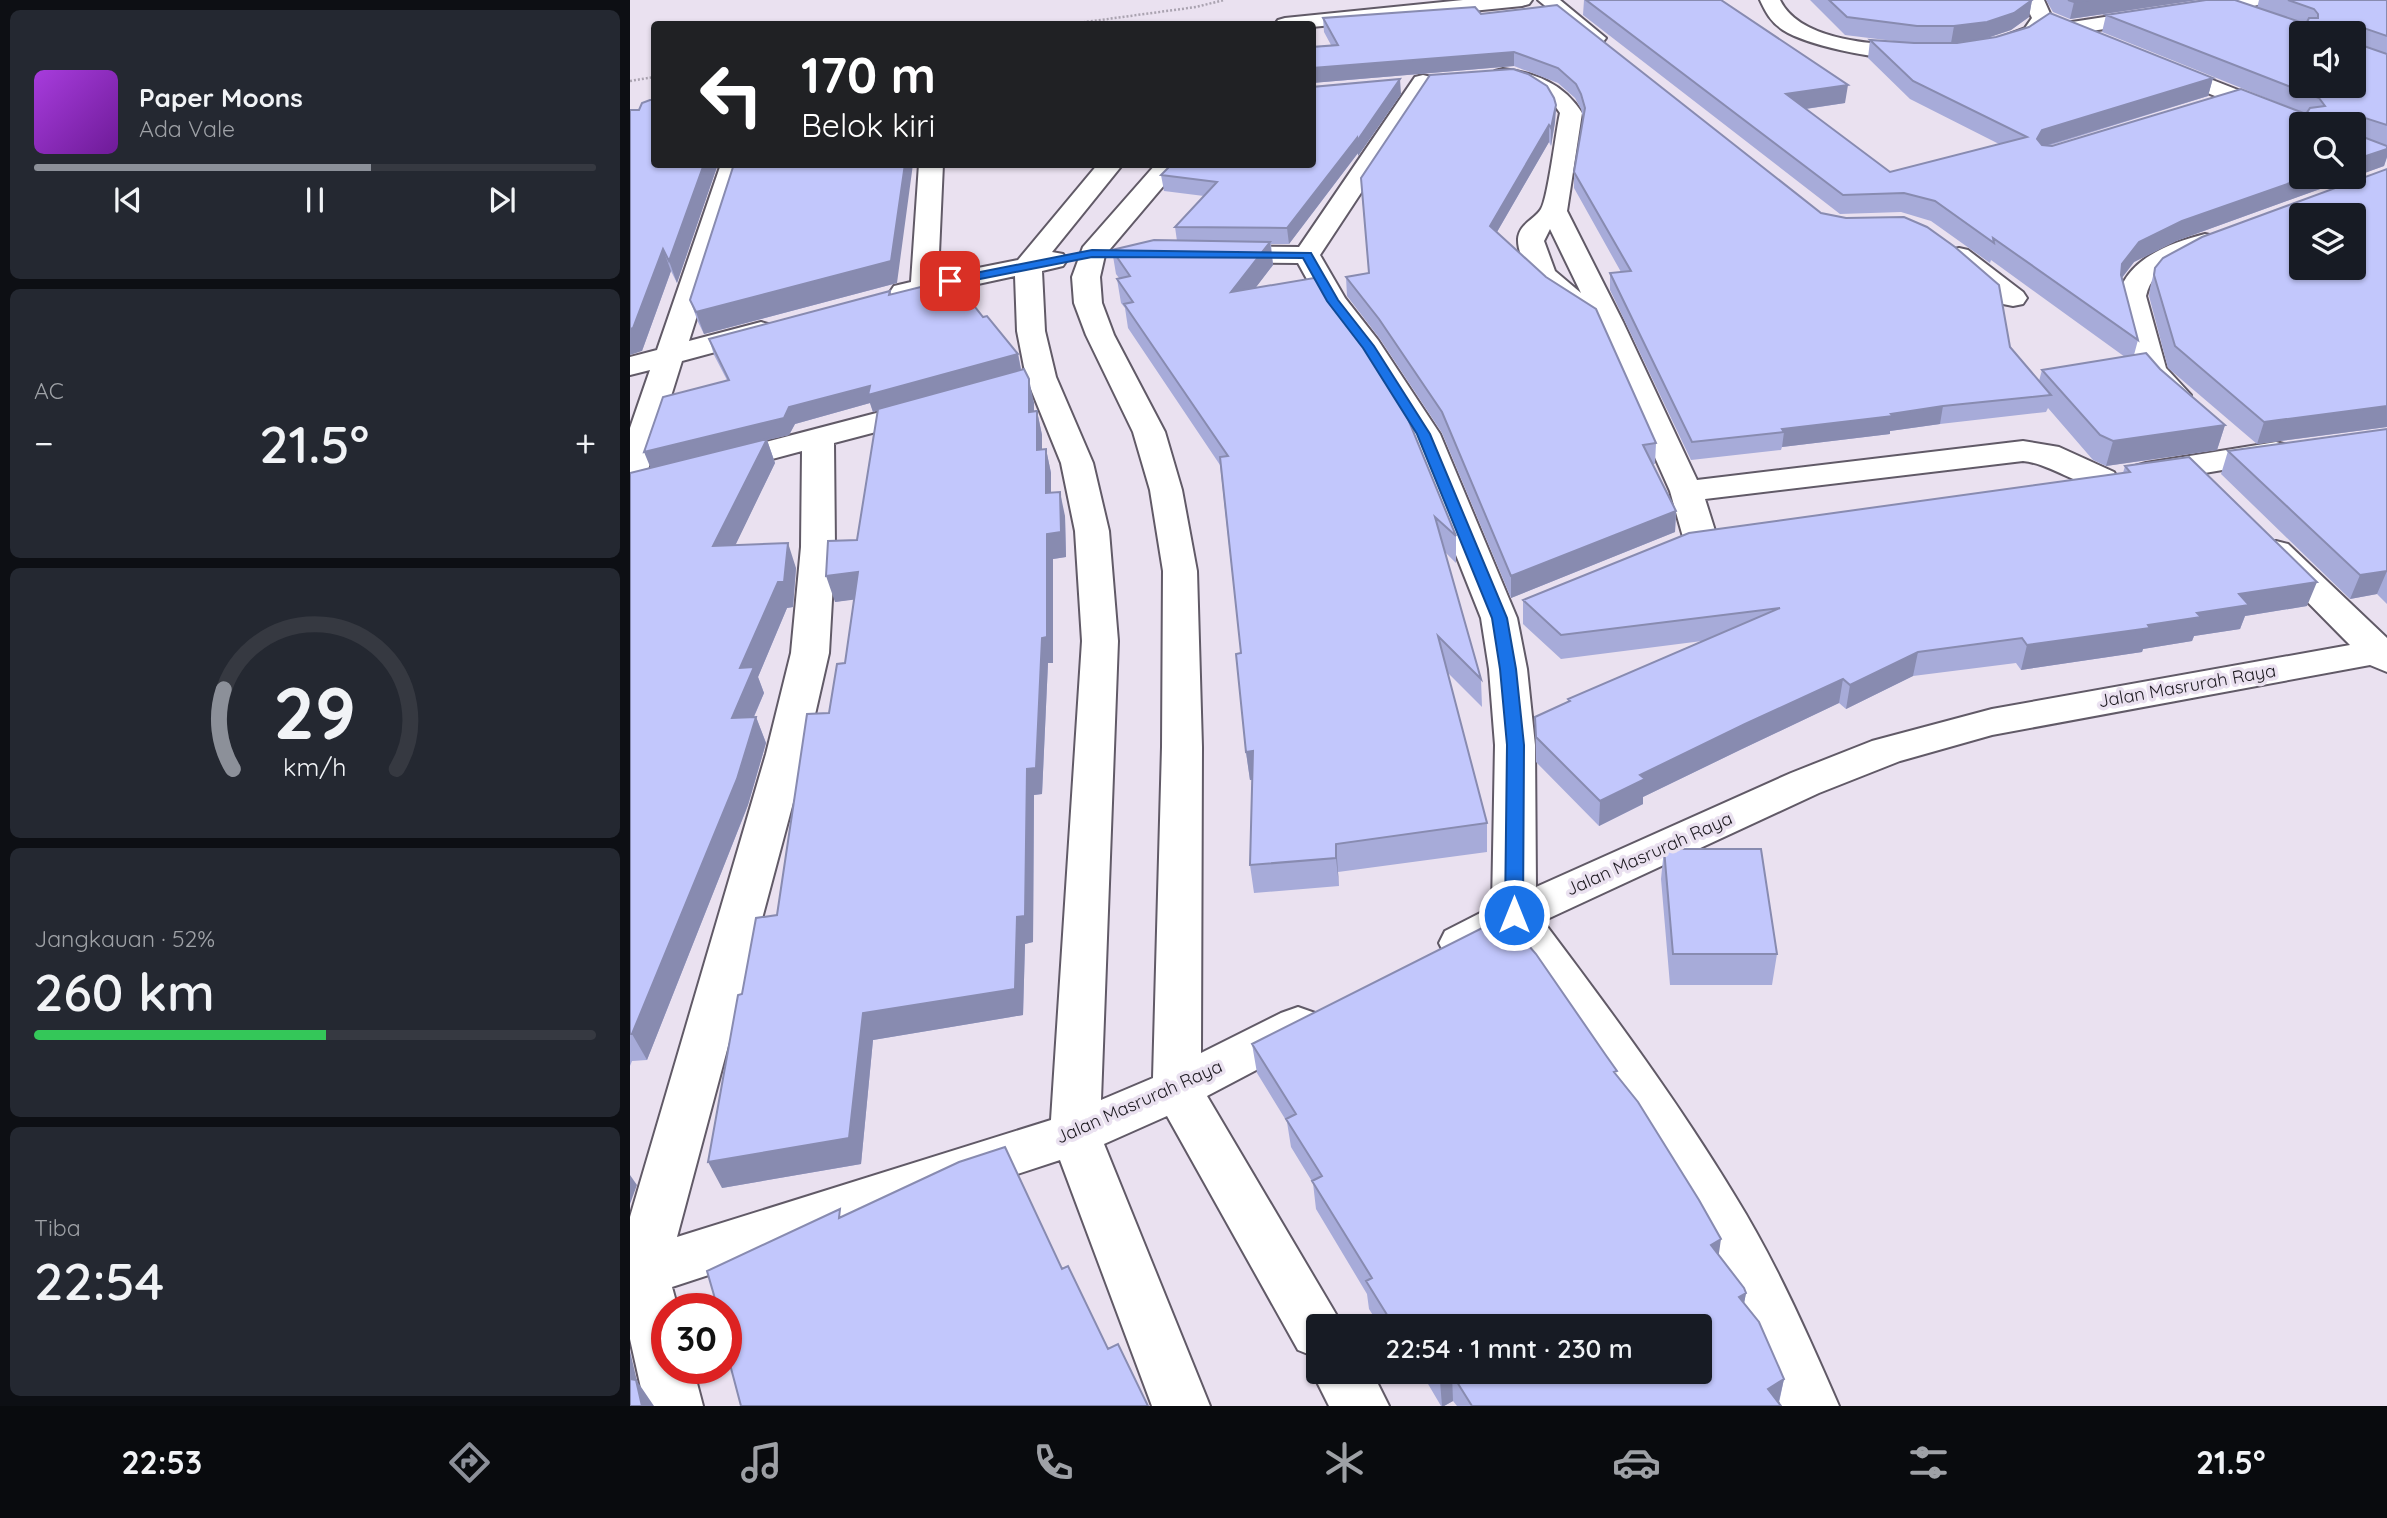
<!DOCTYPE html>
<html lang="id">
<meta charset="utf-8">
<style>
body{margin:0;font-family:Quicksand,sans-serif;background:#242831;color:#f1f3f6;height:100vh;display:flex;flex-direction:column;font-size:26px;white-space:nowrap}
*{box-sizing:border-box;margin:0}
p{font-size:23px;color:#9ea1a6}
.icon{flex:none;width:38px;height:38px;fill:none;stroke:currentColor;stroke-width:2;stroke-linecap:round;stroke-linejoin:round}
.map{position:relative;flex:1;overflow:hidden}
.drawer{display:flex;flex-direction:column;gap:10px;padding:10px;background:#0d0f14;width:630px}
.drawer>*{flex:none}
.hud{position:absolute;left:21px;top:21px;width:665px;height:147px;border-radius:7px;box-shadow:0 2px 5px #0004;background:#202124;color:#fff;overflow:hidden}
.tools{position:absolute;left:1659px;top:21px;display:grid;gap:14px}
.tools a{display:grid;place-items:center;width:77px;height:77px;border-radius:7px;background:#171b24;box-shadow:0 2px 5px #0004;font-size:35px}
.speed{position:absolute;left:21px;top:1293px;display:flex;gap:14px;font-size:35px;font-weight:700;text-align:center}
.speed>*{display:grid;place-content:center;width:91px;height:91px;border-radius:50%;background:#171b24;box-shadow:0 2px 5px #0004;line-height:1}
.speed .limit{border:10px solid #d22;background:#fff;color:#111}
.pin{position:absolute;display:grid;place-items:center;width:60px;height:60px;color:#fff;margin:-30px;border-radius:14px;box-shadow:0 4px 10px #0006}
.me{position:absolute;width:77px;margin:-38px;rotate:0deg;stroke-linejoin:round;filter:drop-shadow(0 0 5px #0008)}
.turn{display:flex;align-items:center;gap:24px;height:147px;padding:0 35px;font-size:32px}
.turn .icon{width:91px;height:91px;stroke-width:2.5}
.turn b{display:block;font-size:49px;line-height:60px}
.big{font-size:52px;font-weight:600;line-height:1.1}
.drawer .card{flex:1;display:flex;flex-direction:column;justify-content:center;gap:10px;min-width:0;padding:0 24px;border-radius:10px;background:#242831}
.drawer .dial{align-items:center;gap:0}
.dial svg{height:182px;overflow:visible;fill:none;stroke:#363941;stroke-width:7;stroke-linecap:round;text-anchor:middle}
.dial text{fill:#f1f3f6;stroke:none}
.song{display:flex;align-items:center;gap:21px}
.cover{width:84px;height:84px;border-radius:10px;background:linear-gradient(135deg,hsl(280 70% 55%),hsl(280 70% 35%))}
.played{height:7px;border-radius:4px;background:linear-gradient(90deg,#8c9099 60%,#363941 60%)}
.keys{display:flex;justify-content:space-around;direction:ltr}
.heat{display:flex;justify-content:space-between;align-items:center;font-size:38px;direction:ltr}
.charge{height:10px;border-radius:5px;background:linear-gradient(90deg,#34c759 52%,#363941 0)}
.trip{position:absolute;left:676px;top:1314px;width:406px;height:70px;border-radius:7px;background:#171b24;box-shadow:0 2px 5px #0004;font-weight:600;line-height:70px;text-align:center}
.menu{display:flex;height:112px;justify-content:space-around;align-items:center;background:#090b0e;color:#9ea1a6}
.menu .icon{width:49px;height:49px}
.menu .on{color:#8c9099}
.menu b{font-size:32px;color:#f1f3f6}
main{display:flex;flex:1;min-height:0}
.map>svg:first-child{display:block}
</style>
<main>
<section class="drawer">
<div class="card">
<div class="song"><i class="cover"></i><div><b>Paper Moons</b><p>Ada Vale</p></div></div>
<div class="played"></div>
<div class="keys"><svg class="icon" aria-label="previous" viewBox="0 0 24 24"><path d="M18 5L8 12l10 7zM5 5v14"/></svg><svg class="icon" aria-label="pause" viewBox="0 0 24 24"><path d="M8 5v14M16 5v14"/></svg><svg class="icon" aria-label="next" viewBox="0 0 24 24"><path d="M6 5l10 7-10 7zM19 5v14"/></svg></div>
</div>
<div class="card"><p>AC</p>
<div class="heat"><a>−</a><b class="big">21.5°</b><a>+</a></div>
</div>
<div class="card dial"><svg viewBox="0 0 100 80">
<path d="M14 69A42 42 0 1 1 86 69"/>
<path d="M14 69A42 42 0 0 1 10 34" stroke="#8c9099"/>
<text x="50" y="56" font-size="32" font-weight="700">29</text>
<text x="50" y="72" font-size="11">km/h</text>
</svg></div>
<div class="card"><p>Jangkauan · 52%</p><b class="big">260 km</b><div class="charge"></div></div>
<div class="card"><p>Tiba</p><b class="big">22:54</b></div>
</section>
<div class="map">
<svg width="1757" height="1406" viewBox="0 0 1757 1406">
<rect width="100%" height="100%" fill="#eae1f0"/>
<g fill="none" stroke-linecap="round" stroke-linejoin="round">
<g stroke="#615a67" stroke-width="4">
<path id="street" d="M833,0H902L899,4L892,6L682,27V24H645L648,20L655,18Z
M908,0H930L976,38L973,42H959Z
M1130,0H1150C1171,43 1249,44 1291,47L1299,48L1302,53L1299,58C1269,65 1179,47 1153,30C1141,22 1136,13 1130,0Z
M1393,0H1414L1422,18L1409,36L1375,49H1361L1357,45L1361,41L1395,28L1402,18Z
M1585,0H1634L1631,4L1624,6L1442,34L1435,32L1432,28L1435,24L1442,22Z
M1534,61L1682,119L1686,124H1671V130L1666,129L1526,72L1523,67L1526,62Z
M873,69C906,73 934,84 952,113L937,211L993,322L1067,480L1393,441L1429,447L1484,472L1488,479L1484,486C1455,493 1424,464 1393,461L1075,499L1087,537L1082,544L1070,547L1058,544L1053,537L1040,491L961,314C930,321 887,268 888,239C889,224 904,220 911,209C918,199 926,130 930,113C915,89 890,87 865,81L862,76L865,71ZM920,229L951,293L925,271L914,241Z
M793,75L801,77L804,82L690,255L715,298L748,340L810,434L887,618L897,669L905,745L906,887L1161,773L1242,741L1362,709L1720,645L1634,558L1629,551L1634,544L1646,541L1658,544L1757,638V672L1740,665L1362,735L1270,761L1189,793L913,921C980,1010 1047,1100 1105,1196C1146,1262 1178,1335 1209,1406H1151C1125,1346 1101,1284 1068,1227C1010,1128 944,1033 877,939L831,960L815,955L809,943L815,931L862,907L865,745L859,669L851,618L778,434L725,349L689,301L668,263L588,262L579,260L575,254L579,248L588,246L669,247L785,77Z
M91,164H115L59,341L131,322L141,325L145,331L141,337L52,361L17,473L296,400L307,402L311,409L307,416L204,443L205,547L199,653L176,754L47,1237L421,1120L452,641L445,531L431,463L396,377L387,331L385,276L274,300L264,298L260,292L264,286L281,282L289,164H313L308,276L388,260L468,164H493L422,252L433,254L437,260L433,266L412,271L415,331L426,377L463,463L479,531L488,641L471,1100L523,1078L532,747L533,571L520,490L503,432L456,335L444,303L442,277L453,247L526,164H552L475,255L470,277L472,303L484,335L535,432L552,490L567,571L572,747L571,1053L651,1013L668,1007L685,1013L692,1026L685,1039L577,1096L713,1326H688V1358L668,1350L537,1116L474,1144L580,1406H522L430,1160L42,1287L48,1309H37V1368H63L73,1406H15L0,1339V1217L136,754L161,653L171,547L172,451L0,497V428L20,370L0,375V357L27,350Z
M1575,234L1584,236L1588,242C1573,264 1526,254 1516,296L1536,368L1561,395L1557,401C1508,414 1497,329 1488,296C1498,258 1540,243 1575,234Z
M1329,248L1338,250L1393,292L1397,298L1393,304L1383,306L1373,304L1320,262L1316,256L1320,250Z
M1646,442L1657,445L1662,452L1657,459L1516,483L1505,480L1500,473L1505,466L1516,463Z
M688,1358V1372H742L759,1406H699L682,1372Z"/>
</g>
<path stroke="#aaa3b0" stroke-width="2.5" stroke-dasharray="2 2" stroke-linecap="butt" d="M441,24L566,7L594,0
M0,81L24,77"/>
<use href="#street" fill="#fff" fill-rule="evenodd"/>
</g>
<path fill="#a7abd9" d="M954,0H1091L1215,103L1176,109L1260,172L1369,144L1280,99L1238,58L1240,40L1280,43L1215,35L1180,0H1402L1399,17L1381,30L1354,39L1583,78L1578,96L1418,146H1422L1676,114L1472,32L1476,15L1627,8L1629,0H1757V157L1754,166L1546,241L1504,262L1492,278L1508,340L1504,355L1530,369L1595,425L1587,450L1476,466L1463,460L1418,408L1416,412L1310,424L1260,431V434L1152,447L1151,450L1061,460L980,290V273L991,272L944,188V172L953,118L951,109L945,98L928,83L884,66L682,83V47L701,45L694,32L693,18L851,14L1191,213L1380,347L1409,381L1412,370L1495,357L1361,260L1360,263L1301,221L1271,212L1210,214L953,15Z
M1416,0H1568L1440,19L1423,12Z
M771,94L728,156V153L659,244H641L643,265L626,287L826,536V563L815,552L851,679L852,707L817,672L857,823V852L708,872L709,886L624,893L620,865L622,780H620L616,752L611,653L590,465L498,328L495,308L491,303L487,279L489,278L486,274L482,250L547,241L545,227L574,196L534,191L531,175Z
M926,105L925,122L921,146L919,142L867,232L1026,443L1025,464H1023L1046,511L1045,532L881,598L812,433L750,339L717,296L716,277L739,273L732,196Z
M24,164H88L47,283L41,271L12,351Z
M1757,169V427L1627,444L1538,368L1519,296L1520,288L1525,268Z
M267,283L74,334L68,322L60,300Z
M260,291L261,295L353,317L388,354L391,369L404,403V411H407L412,435V449H416L421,473V493L435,516L436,557L423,559V663H418L412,794L404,795L403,942L395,944L393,1015L243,1040L231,1164L92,1188L112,994L147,915L199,713L215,663L224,599L205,602L227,540L248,410L243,412L240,403L165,424L159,435L137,440L145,463L105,545L166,568L163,607L157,608L128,677L134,693L124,717H126L136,743L118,805L17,1060L2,1061L0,1066V473L20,468L97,380L84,355L79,339Z
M1757,429V604L1747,594L1720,599L1591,474L1598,451Z
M1495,466L1677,606L1615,616L1610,629L1564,636L1562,641L1513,649L1512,652L1391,670L1386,663L1283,676L1216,709L1209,703L1112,749L1013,797V804L969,826L906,762L905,717L938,702V699L1072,641L931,659L893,624V600L1493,473Z
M1034,849L1147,954L1142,985H1040L1031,879Z
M622,1044L986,1076L1088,1255L1116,1293L1114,1303L1154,1379L1149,1403L1151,1406H827L823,1401L814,1406H811L791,1372H1069V1326H750L739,1309L737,1294L686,1209L683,1183L661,1147L657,1122L627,1073Z"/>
<path fill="#888bb0" d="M1402,0L1399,17L1381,30L1354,39L1321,43L1324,26Z
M1460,0H1568L1440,19L1444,2Z
M884,52V66L682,83V68Z
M1583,78L1578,96L1408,148L1407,139L1412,130Z
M770,79L771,94L728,156L727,141Z
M1218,85L1215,103L1154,112L1156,94Z
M926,105L925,122L921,146V128Z
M919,125V142L860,244V226Z
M727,138L728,153L659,244L657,228Z
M1757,149V157L1754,166L1546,241L1504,262L1487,284L1492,264L1509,242L1552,221L1677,177H1724V160Z
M74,164H88L47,283L39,261Z
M275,164H283L267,283L74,334L66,312Z
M640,242L643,265L604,316L601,292Z
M33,249L41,271L12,351L0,355V329Z
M388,354L391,370L243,412L240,403L165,424L159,435L137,440L145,463L93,571L21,469L14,452L159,407L240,386Z
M399,379L404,403V436L399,412Z
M1313,406L1310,424L1260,431V434L1152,447L1154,432L1152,429Z
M1757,406V427L1627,444L1634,422Z
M407,411L412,435V474L407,450Z
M1595,425L1587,450L1476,466L1483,441Z
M416,449L421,473V518L416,493Z
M430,492L435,516L436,557L423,559V663H418L412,794L404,795L403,942L395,944L393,1015L243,1040L231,1164L92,1188L78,1162L233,1013L387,917L397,769L417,534Z
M1046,511L1045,532L881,598V576Z
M158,543L166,568L163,607L157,608L128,677L134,693L112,744L102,718L110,668Z
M1757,571L1747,594L1720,599L1730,575Z
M228,572L237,598L205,602L196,576Z
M1687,582L1677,606L1615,616L1610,629L1564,636L1562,641L1513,649L1512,652L1391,670L1397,645L1518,625L1567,613L1609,594Z
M1288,652L1283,676L1216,709L1220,685Z
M1213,679L1209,703L1112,749L1013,797V804L969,826L970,801L1010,775L1115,724Z
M126,717L136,743L118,805L17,1060L2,1034Z
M623,751L627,779L620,780L616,752Z
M706,844L709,886L706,858Z
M0,1175L7,1185L0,1204Z
M1091,1239L1087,1267L1081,1245Z
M1116,1293L1111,1320L1109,1297Z
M0,1351L7,1381L24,1406H12L0,1389Z
M822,1374L823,1401L814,1406H812L810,1381Z
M1154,1379L1148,1405L1138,1389Z"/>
<path fill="#c2c7fc" stroke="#888bb0" stroke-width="2" fill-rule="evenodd" d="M956,0H1091L1218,85L1156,94L1260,172L1397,137L1283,81L1240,40L1284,43H1327L1366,37L1399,27L1420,13L1583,78L1412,130L1407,139L1412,145L1422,146L1611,89L1676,114L1680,108L1695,106L1689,98L1476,15L1576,0H1605L1676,24L1679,18H1688V14L1684,9L1658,0H1757V36L1731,27L1727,30L1728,44L1757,54V125L1729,116L1728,135L1757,146V149L1724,160V124H1671V177H1677L1552,221L1509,242L1492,264L1491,275L1508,340L1363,238L1364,243L1305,201L1274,193L1213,195ZM1671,33H1724V86H1671Z
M1199,0H1402L1384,13L1357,22L1324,26H1287L1217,17Z
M1438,0H1460L1444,2Z
M927,5L1191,213L1216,218L1274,217L1297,227L1325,247L1369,285L1380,347L1421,395L1313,406L1261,414L1263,416L1152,429L1154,432L1062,442L980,273L1001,271L944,172L955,108L951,94L946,84L928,68L884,52L682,68V47L708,45L693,18L845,7L851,14Z
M883,69L898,74L917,86L924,98L926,105L921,128L919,125L860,226L916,277L966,309L1026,443L1013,445L1046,511L881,576L812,412L749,319L716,277L739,273L731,178L800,75Z
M770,79L727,141V138L657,228L545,227L587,182L531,175L542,164H682V87Z
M20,100H24V164H74L39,261L33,249L3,328L0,329V110H9L12,103Z
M104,164H275L261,261L66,312L60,300Z
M1757,169V406L1634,422L1545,346L1524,275L1525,268L1533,258L1572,237ZM1671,215H1724V268H1671Z
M524,240L640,242L601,292L684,278L721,326L774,409L826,536L805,517L851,679L808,636L857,823L706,844V858L620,865L623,751L616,752L606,654L611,653L590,457L598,456L494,304L503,302L487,279L500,276L482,250Z
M323,279L353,317L357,316L388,354L238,395L240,386L159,407L154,418L14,452L33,397L99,380L79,339L260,291L259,295Z
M1516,353L1530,369L1595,425L1483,441L1470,435L1412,370Z
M394,369L399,379V412L407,411V450L416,449V493L430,492L431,532L417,534V637L412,638L406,768L397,769L395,916L387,917L385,989L233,1013L219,1138L78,1162L108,995L112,994L126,918L147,915L177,714L199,713L207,664L215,663L228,572L196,576L198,541L227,540L248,409Z
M1757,429V571L1730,575L1598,451Z
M137,439L83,546L158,543L154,582H148L110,668L124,667L102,718L126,717L107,779L2,1034H0V473Z
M1559,457L1687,582L1609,594L1619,605L1567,613L1571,617L1518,625L1520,628L1397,645L1392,638L1288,652L1220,685L1213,679L1115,724L1010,775L1015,779L970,801L906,737L905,717L940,701L938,699L1150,608L931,635L893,600L1059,533L1500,472L1495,466Z
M1034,849H1131L1147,954H1043Z
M874,917L906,954L975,1054L987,1071L984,1072L1008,1102L1069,1200L1091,1239L1081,1245L1114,1288L1116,1293L1109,1297L1129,1322L1154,1379L1138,1389L1151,1406H842L822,1374L810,1381L805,1372H1069V1326H764L736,1281L742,1278L682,1181L692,1176L656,1119L666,1114L622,1044Z
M375,1147L432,1269L438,1266L478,1349L488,1344L518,1406H111L97,1353L101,1351L96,1337V1309H88L77,1271L210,1209L209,1218L329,1162Z
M0,1379L6,1380L12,1406H0Z"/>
<path fill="#1a73e8" stroke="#114b97" stroke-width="2" d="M462,250L681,253L708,300L744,346L800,434L877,618L886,669L894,745L893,915L891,920H878L875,915L877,745L870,669L862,618L787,434L733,348L697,301L673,258L462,257L320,285L314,281L320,278Z"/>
<g text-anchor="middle" stroke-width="7" stroke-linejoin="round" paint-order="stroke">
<g font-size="18" fill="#1d1a20" stroke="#eae1f0">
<text transform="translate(1557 686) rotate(-10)" y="6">Jalan Masrurah Raya</text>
<text transform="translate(1019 854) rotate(-24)" y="6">Jalan Masrurah Raya</text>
<text transform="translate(509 1102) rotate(-24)" y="6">Jalan Masrurah Raya</text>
</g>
</g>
</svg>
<div class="tools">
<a><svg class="icon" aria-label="sound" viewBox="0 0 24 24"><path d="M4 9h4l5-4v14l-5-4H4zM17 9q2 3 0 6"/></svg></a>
<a><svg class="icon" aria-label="search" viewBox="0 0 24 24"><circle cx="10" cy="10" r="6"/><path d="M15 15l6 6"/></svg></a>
<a><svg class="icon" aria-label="layers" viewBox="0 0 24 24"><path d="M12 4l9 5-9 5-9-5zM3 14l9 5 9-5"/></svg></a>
</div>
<div class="speed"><div class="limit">30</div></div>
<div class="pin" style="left:320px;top:281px;background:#d93025"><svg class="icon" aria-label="arrive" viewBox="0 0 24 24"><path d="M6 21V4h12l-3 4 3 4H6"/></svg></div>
<svg class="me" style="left:884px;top:915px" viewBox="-20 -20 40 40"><circle r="17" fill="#1a73e8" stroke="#fff" stroke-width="3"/><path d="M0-11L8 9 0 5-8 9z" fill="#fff"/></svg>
<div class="trip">22:54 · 1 mnt · 230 m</div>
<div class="hud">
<div class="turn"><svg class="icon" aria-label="left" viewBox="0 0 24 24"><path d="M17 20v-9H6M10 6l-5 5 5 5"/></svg><div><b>170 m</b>Belok kiri</div></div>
</div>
</div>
</main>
<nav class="menu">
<b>22:53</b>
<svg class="icon on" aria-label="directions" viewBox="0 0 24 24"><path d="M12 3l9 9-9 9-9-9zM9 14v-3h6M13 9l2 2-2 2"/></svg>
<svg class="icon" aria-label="music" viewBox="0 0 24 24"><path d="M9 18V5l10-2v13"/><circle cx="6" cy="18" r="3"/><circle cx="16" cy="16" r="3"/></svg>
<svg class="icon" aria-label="phone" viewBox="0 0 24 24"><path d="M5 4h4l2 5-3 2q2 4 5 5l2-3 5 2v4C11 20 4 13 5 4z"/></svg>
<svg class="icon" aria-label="climate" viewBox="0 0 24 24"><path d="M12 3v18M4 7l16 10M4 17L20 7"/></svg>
<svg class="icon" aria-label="car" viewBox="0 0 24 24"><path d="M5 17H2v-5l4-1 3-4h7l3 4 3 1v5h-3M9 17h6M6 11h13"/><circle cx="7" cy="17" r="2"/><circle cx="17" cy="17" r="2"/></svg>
<svg class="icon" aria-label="filters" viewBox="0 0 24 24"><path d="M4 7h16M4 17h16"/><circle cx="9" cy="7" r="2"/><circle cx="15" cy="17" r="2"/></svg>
<b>21.5°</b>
</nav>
